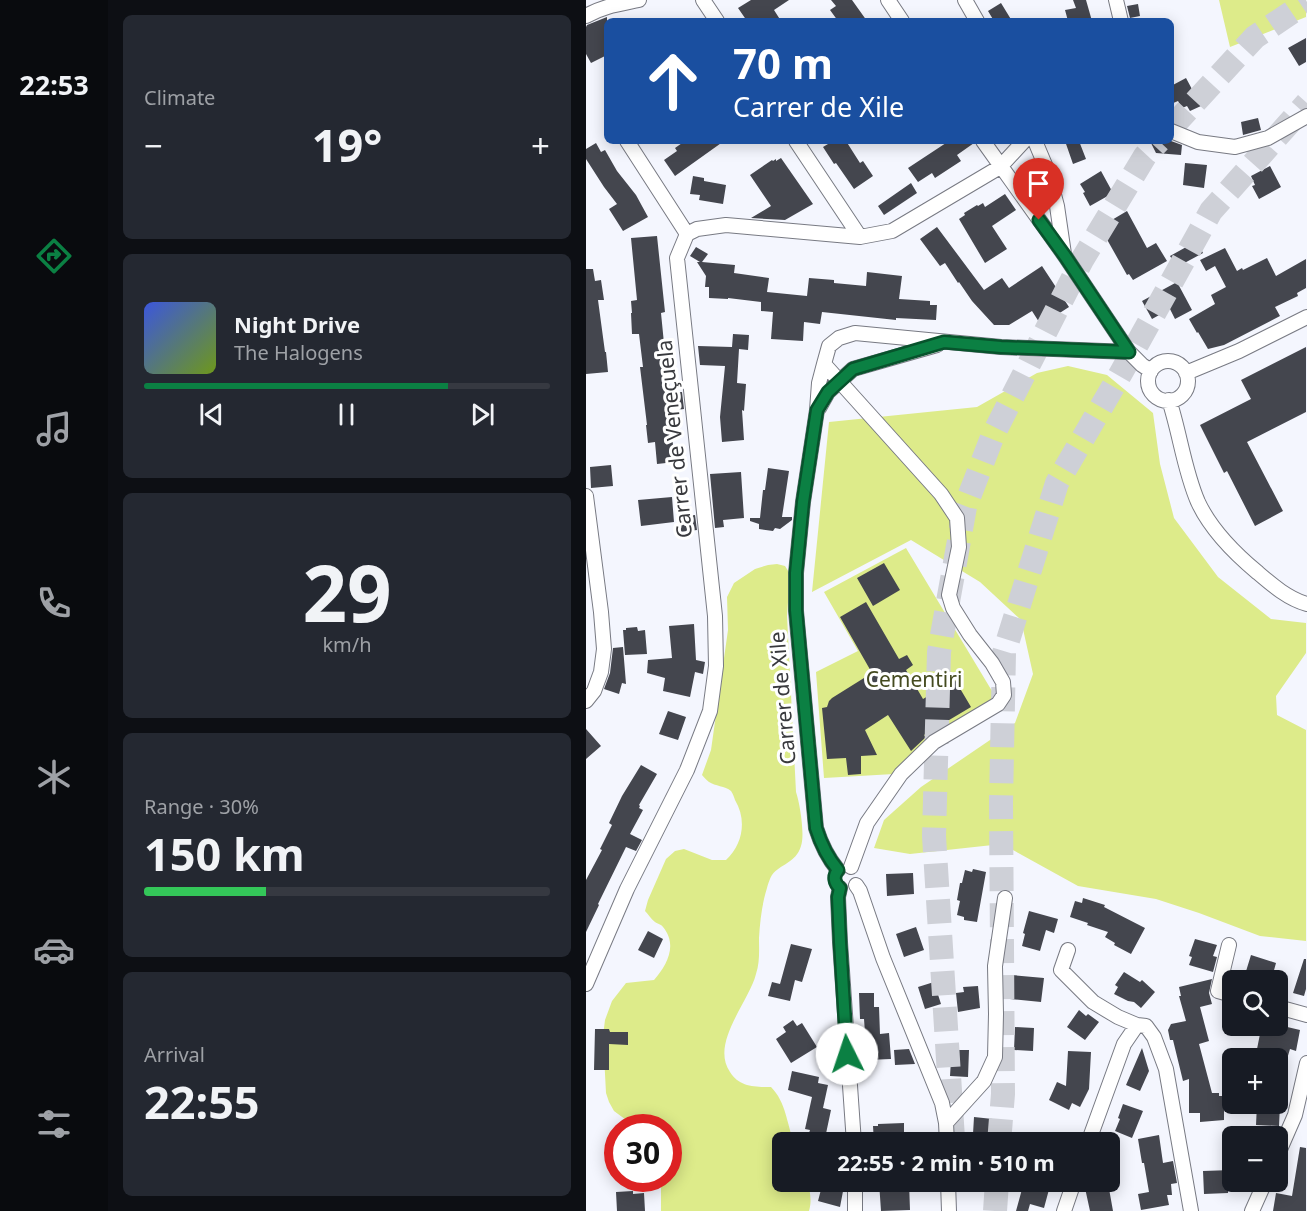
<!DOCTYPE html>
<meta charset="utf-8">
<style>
body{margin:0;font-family:"Noto Sans",sans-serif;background:#242831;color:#f1f3f6;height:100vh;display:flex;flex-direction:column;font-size:22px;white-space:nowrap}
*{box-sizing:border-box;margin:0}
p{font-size:20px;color:#9ea1a6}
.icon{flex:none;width:33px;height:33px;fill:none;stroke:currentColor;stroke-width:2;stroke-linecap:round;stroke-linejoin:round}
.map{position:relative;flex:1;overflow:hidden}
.panel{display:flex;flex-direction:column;gap:15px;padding:15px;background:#0d0f14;width:478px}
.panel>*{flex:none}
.banner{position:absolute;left:18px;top:18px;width:570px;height:126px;border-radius:9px;box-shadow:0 3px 15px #0003;background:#1a4fa0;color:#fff;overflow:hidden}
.buttons{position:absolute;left:636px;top:970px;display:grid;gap:12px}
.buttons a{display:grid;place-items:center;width:66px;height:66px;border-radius:9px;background:#171b24;box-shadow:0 3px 15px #0003;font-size:30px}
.speed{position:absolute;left:18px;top:1114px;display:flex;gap:12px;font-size:30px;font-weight:700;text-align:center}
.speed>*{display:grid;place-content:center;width:78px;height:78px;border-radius:50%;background:#171b24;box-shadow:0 3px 15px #0003;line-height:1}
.speed .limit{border:9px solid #d22;background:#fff;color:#111}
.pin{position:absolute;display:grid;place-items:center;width:51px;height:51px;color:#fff;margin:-62px -26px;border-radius:50% 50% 50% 0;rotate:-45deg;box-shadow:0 0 6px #0007}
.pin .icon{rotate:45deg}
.me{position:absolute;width:66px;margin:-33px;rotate:356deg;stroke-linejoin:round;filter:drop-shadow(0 0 4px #0008)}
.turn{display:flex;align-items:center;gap:21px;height:126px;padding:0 30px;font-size:27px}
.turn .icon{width:78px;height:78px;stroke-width:2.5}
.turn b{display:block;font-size:42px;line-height:51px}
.big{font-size:45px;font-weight:700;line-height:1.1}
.panel .card{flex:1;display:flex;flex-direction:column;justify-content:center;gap:9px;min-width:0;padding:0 21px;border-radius:9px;background:#242831}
.panel .dial{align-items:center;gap:0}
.dial b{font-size:78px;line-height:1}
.song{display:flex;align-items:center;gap:18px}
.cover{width:72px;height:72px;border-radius:9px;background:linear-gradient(135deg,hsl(230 70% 55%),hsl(80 70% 35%))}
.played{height:6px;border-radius:3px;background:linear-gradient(90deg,#0b8043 75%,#363941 75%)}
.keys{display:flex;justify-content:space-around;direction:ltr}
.heat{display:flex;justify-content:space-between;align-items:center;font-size:33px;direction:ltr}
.charge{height:9px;border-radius:4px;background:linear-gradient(90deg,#34c759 30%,#363941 0)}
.trip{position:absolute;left:186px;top:1132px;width:348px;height:60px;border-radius:9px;background:#171b24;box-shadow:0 3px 15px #0003;font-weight:700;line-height:60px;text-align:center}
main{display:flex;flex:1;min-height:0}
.tab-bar{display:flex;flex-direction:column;width:108px;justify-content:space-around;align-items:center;background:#090b0e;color:#9ea1a6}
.tab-bar .icon{width:42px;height:42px}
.tab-bar .selected{color:#0b8043}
.tab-bar b{font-size:27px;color:#f1f3f6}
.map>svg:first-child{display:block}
</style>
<main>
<nav class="tab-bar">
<b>22:53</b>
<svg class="icon selected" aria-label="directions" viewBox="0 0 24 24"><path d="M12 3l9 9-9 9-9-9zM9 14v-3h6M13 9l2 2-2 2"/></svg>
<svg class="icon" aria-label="music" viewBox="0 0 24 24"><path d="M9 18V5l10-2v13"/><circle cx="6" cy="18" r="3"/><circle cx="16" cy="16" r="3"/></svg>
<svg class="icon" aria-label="phone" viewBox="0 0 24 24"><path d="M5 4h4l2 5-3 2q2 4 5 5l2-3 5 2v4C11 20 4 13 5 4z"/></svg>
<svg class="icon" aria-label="climate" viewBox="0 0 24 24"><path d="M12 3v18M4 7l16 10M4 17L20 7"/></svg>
<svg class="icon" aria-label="car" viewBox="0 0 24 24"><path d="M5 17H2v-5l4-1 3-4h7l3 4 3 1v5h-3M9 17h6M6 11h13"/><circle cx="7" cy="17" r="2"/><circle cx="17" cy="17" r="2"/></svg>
<svg class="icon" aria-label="filters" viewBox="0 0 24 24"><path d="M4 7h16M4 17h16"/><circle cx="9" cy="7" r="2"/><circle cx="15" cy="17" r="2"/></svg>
</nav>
<section class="panel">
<div class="card"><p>Climate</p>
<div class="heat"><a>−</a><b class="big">19°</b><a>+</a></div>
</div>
<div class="card">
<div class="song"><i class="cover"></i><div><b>Night Drive</b><p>The Halogens</p></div></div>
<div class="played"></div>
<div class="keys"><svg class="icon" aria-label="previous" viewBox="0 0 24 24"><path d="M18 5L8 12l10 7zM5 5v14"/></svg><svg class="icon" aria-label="pause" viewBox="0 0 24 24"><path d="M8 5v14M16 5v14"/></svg><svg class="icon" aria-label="next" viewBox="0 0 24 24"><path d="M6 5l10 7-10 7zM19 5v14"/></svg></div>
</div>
<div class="card dial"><b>29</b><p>km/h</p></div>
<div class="card"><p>Range · 30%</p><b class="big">150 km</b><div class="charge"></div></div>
<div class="card"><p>Arrival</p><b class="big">22:55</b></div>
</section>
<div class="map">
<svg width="721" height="1211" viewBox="0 0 721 1211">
<rect width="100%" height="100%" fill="#f4f6fe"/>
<path fill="#ddeb8a" d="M633,0H720V17L644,47Z
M482,366L521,375L567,413L574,464L588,518L632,577L685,619L720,623V653L690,696L691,715L720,730V941L674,936L613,913L570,899L492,886L416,844L324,854L288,848L298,820L335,787L429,723L447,674L435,620L394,582L325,540L226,592L243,422L391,407L451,373Z
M320,548L412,701L308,774L238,778L230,672L272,651L238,592Z
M191,564L199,566L204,574L201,616L210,792C214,804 219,835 215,846C210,863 194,864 186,875C184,878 182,884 181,888C176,904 174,921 173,938C173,950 174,962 170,974C163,1002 124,1043 144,1072C153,1087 169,1087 185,1087C200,1102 201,1124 208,1143H196V1182H222C224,1192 226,1201 223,1211H75V1179H82V1128H51L28,1111L23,1102L20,1093L17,1036L19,1020L26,1001L40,983L68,980C81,965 92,945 77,927C75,924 72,924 69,922C65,919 62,914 59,911L62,900L80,859L89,851L98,849L126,860H140C157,844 161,820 149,800C148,797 147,794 145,791C139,786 129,786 123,782C120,780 118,777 116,775L125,750L142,630L141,597L148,583L169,569L182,565Z"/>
<path fill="#44464e" d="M165,0H203L188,10L195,21H161L152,8Z
M245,0H266L281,21H252L244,10L250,6Z
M487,0H500L506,21H482L479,10L490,8Z
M415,3L426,21H408L402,11Z
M552,4L554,16L544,18L541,6Z
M21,17V55L5,63L0,54V27L1,25Z
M720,38V62L713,66L702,48Z
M600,78L615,106L604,111L601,106L596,108L592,101L585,104V86Z
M672,118L675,130L657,135L655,122Z
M99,141H138L89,176L78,160L91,151L89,148Z
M247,141H260L274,163L277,161L287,176L268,189L250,163L248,164L237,147Z
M363,141H388V143L371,155L375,161L349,178L346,173L332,182L322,168Z
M479,141H493L500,159L487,164Z
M564,141H585L596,145L595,155L570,153Z
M10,143L15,152L19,150L31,171L50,195L62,217L37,231L23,209L31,204L18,187L0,159V149Z
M195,158L227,204L199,220L165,218L185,206L164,175L186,160L187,161L190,159V161Z
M599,163L621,165L618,188L597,185Z
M684,166L695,187L673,199L666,186L669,185L665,176Z
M515,171L527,193L504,206L497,193L499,192L494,184Z
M107,176L118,178V181L140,185L137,204L113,200L114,195L104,194Z
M325,183L331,193L298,215L292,206Z
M419,194L430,210L406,226L421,249L399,263L373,219L379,215L378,213L391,205L392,206L397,203L399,207Z
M541,211L561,248L570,243L581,261L547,280L543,274L541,275L514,227Z
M351,227L398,290L416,278L423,288L456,266L483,307L469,316L466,313L453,322L446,311L423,325H408L386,301L373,282L372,283L359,263L354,266L334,239Z
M71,236L79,312L75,313L82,384L83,383L85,393L96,392L98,409L83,411L89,462L71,464L69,442L62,443L60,425H61L54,367H57L53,334H46L45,313H46L45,301L51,300L45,238Z
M611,241L617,253L591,267L584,256Z
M110,247L122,254L116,262L149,265L148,273L183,278L181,292L221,296L223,278L248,280V283L280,286L281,272L316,276L313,299L344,301V305H351L350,320L310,318V320L236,312L234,324L218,322L217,341L185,339L187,312L175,311V302L142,298V299L123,298V287H119L120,276L111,262H114L104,256Z
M639,248L651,271L656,268L657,270L681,258L690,276L720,259V288L711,293L712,296L689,307L694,316L638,345L622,349L612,332L611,333L603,319L629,304L625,295L640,287L629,266L620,271L614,260Z
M0,269H7L9,281L15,280L18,300H12L19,352H20L22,372L0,374Z
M591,282L606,310L589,319L584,309L566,319L556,301Z
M147,334L163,335L162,350L153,349L151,383L160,384L158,411L156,410L158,440L136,442L134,417L139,366L114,365L112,346L146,347Z
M720,347V412L661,442L697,511L669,526L641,471L638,473L614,425L665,399L655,380Z
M25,465L27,486L5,488L4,467Z
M182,468L203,471L196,517H206V520L194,529L189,528L187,531L173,529V524L164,521V518H174L177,490H179Z
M155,472L158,518L137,520L138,527L129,528L124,474Z
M86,497L88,522L55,526L52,500Z
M109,515L111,530L95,532L93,517Z
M298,563L314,590L287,606L271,578Z
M280,602L313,659L321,655L327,665L320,670L337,699L369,680L385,707L338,735L340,737L325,751L302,715L279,730L291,755L275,756V774L262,775L260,758L241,759L236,708L241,707L243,701L246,698L286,673L254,617Z
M108,624L110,660L119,662L117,674L109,672L104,697L77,691L79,678L61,673L62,660L86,658L83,626Z
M51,627L52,631L59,630L61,654L39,655L37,630H40V628Z
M37,647L40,684L36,683L33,694L18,689L24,673L27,648Z
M82,711L100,717L92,740L73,734Z
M0,729L15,746L0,759Z
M55,765L71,774L53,805L54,806L53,808L57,810L44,834L56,840L50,851L40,847L12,904L13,905L0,932V880L16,850L14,849L26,825L23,823L36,796Z
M387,869L400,872L391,922L378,920V917L371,915L374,901L371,900L374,883H376L379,870L386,872Z
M327,873L328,894L301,896L300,874Z
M497,898L519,905L518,907L559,928L545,954L528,945L529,943L519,937L522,932L501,925L502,923L484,917L489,901L496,903Z
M443,911L472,919L468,933L460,930L454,951L436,946L439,934L437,933Z
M330,927L338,950L318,957L310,934Z
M62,931L77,939L68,958L52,950Z
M609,939L631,945L627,956L631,957L627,972L603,965L606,957L603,956Z
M205,944L226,949L216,982L209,980L204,1001L182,996L186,982L194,984Z
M665,955L690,963L685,981H657Z
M718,959H720V989L718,996L707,993Z
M538,972L554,982L556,980L569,992L555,1008L548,1002L542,1001L528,994L532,987L529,985Z
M426,975L458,978L455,1002L424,999Z
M626,979L623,993L626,1004L614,1007L623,1041L613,1044L626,1093H633V1096H638V1120L614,1122V1113H603V1079L597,1081L587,1040H584L582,1030L585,1024L600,1021L593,996H595L593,987Z
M348,982L355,1004L339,1009L332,987Z
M392,986L394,1008L372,1012L370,993L378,992L377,987Z
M273,993H288V1007H293L294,1034L303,1033L305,1059L281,1060L278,1019H274Z
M493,1010L500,1016L502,1014L513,1022L499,1040L481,1027Z
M207,1020L211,1026L216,1023L231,1047L205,1063L190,1039L200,1032L197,1027Z
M683,1026H697L714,1030L710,1051L704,1049L701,1059H669L675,1029L682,1031Z
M429,1027L448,1028L447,1051L428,1050Z
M9,1029H23L24,1032H42V1045L23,1044V1070H8Z
M556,1048L563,1071L554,1091L540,1085Z
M323,1049L329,1064L309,1065L308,1050Z
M369,1050H383L382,1077L364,1076L365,1060H368Z
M482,1051L505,1052L503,1089L494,1107L486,1103L483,1110L463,1100L471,1082L480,1086Z
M206,1071L233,1077L232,1083L242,1085L237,1108L245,1110L238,1143H220L224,1130L219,1129L226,1097L202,1090Z
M537,1104L557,1111L546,1138L529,1131L534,1119L532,1118Z
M671,1104H694L693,1126L670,1125Z
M388,1117L416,1120L414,1135L410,1134L409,1143H388L389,1134H387Z
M318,1123V1142L288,1143L287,1126H292V1124Z
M573,1135L577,1163L587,1161L591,1183L585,1184L586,1195H581L583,1205L555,1210L552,1194L563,1192L558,1163H556L552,1139Z
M714,1147L720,1148V1211H687L690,1193L706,1196Z
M646,1170V1189L642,1191V1193L618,1194L617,1171Z
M237,1182L258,1186L254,1207L232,1201Z
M293,1182H323L324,1210L295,1211Z
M438,1182H465L458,1208L444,1204L442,1211H430Z
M522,1183L527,1211H504L499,1188Z
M47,1191V1194L58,1193L59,1211H31L30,1192Z"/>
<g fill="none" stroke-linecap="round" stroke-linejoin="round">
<path stroke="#ced0d7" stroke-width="24" stroke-dasharray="24 12" stroke-linecap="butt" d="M585,128L669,37L721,2
M367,1139L348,836L353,652L379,507L407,435L496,260L559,156L573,141
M413,1143L417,1094L415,802L418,653L471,483L535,373L625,211L721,103
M409,1211L411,1182"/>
<g stroke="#787a83" stroke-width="16">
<path id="minor" d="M117,0L131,21
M302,0L316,21
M379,0L391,21
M530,0L535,21
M0,16C17,6 34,4 53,0
M585,131L612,142L649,147L682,138L721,116
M41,141L101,234
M210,141L274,237
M397,141L479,256L543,352L556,365L565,371
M449,141L462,172L471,206L478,254
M562 381a20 20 0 1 1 40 0a20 20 0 1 1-40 0Z
M238,364L355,494L371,518L373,547L363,595L367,608L384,635L406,663L417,682L418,695L412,704L348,742L315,774L281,823L265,867
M600,373L653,351L721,317
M583,400C594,433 598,470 612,502C625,530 647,552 671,572C685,584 702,599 721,604
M233,408L242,392L267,369L351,345
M0,496L15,612L18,649L15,672L8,691L0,701
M252,870C241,857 235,844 230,828L210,611V573L217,502L231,410L233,383L238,364L243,346L253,338L269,333L415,347L543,352
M270,885L274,891L297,958L356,1103L360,1123L361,1143
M254,888L252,897L254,942L268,1143
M643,945L632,991L646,995
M482,950L475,970L507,1002L532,1017L551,1025
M0,984L41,889L101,770L124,711L130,666L129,616L91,258L101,234L111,229L140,225L274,237L306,231L414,167L438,141
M692,1007L721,1015
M360,1123L398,1081L409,1057L410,1014L409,966L419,898
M502,1143L538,1044L551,1025L560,1026L568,1037L580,1069L605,1211
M692,1154L709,1115L721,1063
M269,1182V1211
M362,1182L363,1211
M478,1211L488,1182
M666,1211L679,1182"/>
</g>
<use href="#minor" stroke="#fff" stroke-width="14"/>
</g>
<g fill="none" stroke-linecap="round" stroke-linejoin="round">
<g stroke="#07532c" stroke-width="15">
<path id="route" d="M261,1054L254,942L252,897L254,888C248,883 247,876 252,870C241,857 235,844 230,828L210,610V573L217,502L231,410L242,392L267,369L358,342L415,347L543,352L479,256L453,220"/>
</g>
<use href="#route" stroke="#0b8043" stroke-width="10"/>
</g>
<g text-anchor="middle" stroke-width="6" stroke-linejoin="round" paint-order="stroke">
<g font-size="21" fill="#38393d" stroke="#fff">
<text transform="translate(89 439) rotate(-96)" y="7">Carrer de Veneçuela</text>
<text transform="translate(197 698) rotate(-95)" y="7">Carrer de Xile</text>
</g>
<g font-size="21" fill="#454b20" stroke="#fff">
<text x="328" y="687">Cementiri</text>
</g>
</g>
</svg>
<div class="buttons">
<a><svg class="icon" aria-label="search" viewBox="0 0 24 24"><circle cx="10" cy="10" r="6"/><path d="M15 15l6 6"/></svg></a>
<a>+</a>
<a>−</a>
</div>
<div class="speed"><div class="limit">30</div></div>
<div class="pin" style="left:453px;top:220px;background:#d93025"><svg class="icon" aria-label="arrive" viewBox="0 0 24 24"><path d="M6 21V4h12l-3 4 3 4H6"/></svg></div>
<svg class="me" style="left:261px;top:1054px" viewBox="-20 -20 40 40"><circle r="19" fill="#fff"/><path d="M0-13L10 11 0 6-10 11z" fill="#0b8043"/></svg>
<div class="trip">22:55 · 2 min · 510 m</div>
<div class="banner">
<div class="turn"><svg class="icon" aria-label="ahead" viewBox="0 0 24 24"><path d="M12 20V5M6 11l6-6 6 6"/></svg><div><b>70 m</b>Carrer de Xile</div></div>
</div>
</div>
</main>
